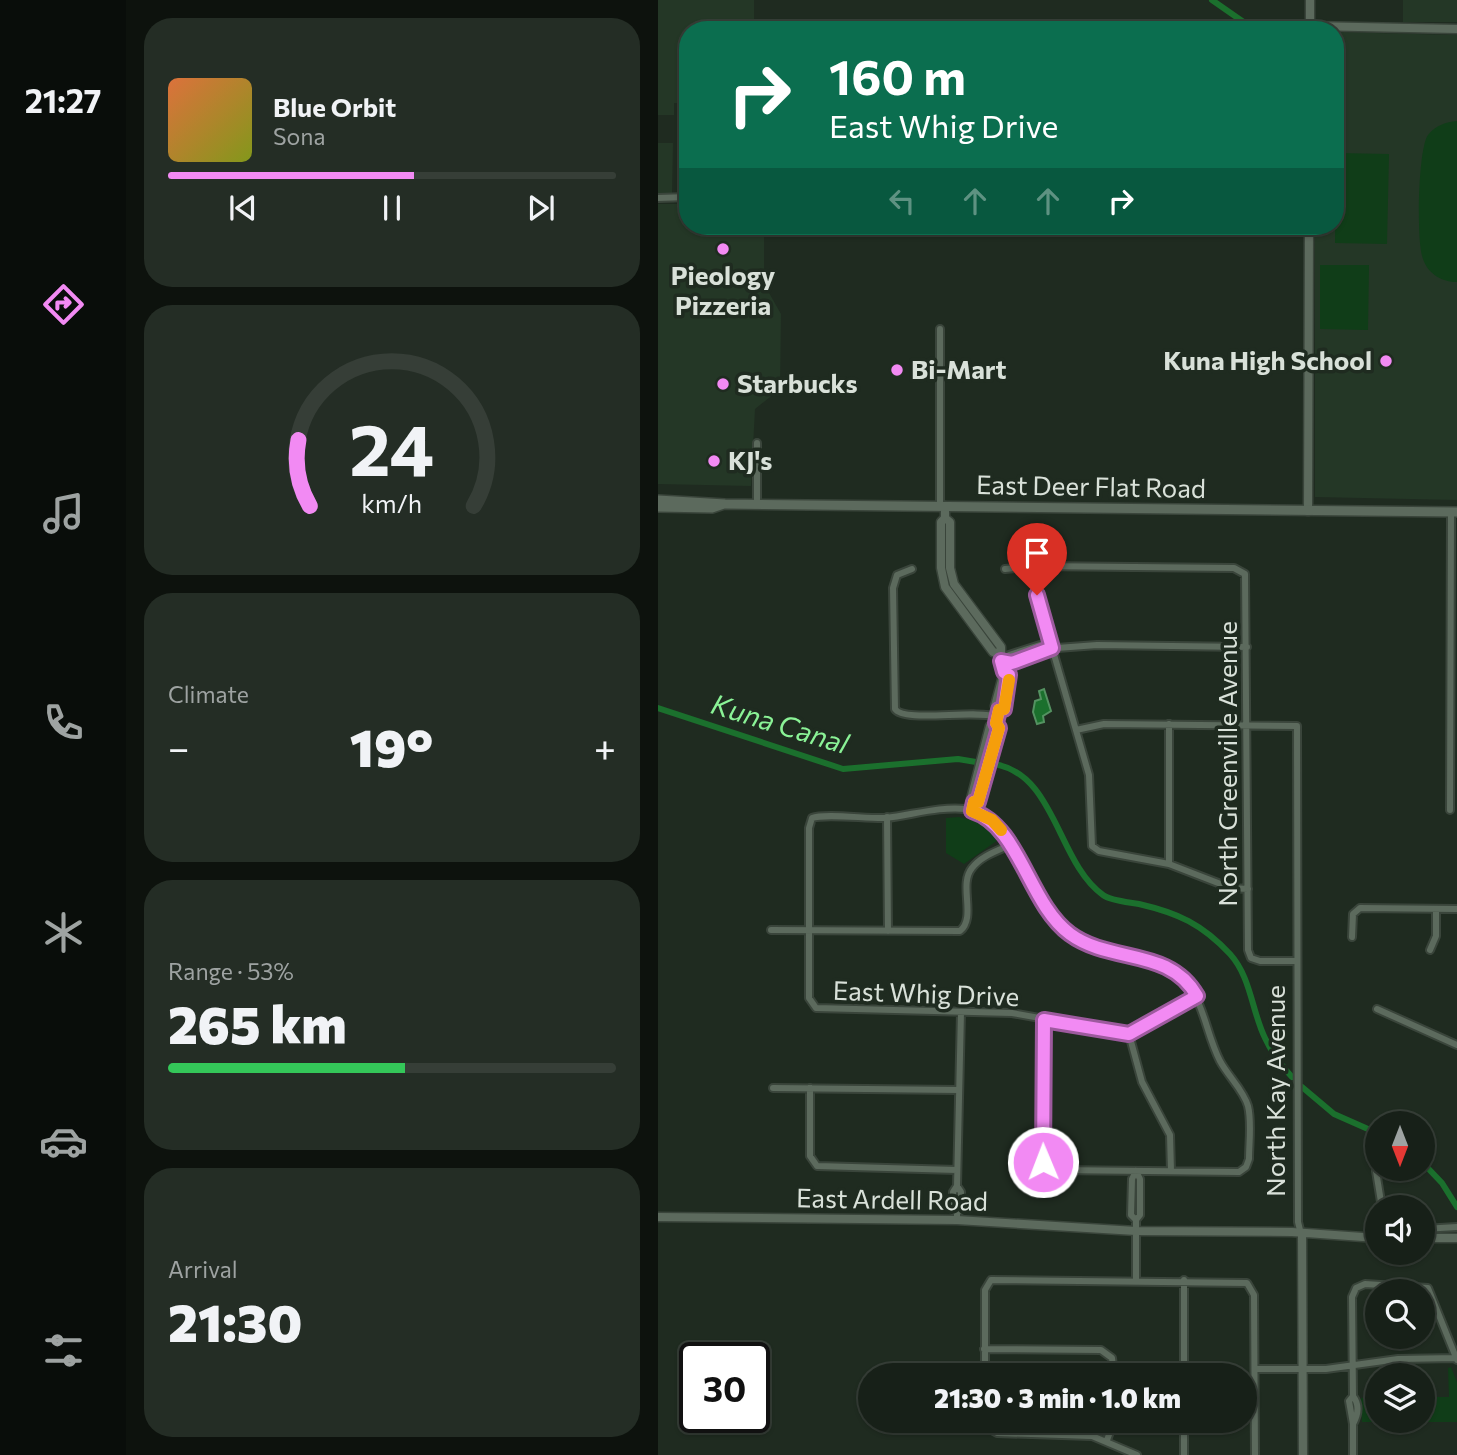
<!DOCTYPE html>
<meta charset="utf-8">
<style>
body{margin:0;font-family:Commissioner,sans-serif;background:#242d25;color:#f1f3f6;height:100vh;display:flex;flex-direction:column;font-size:26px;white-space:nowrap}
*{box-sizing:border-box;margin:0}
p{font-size:23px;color:#9ea3a2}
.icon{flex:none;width:38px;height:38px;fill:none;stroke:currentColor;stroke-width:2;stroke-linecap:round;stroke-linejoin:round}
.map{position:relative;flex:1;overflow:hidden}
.panel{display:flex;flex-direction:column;gap:18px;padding:18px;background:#0d120d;width:532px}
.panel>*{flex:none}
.top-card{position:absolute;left:21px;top:21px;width:665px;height:214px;border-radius:28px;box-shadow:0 2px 5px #0004,0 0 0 2px #363e37;background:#0b6e4f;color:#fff;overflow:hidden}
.needle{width:46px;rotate:180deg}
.buttons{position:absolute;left:707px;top:1111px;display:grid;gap:14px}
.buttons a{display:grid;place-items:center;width:70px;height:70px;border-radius:50%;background:#172018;box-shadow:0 2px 5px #0004,0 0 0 2px #363e37;font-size:35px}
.speed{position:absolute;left:21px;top:1342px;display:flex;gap:14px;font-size:35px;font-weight:700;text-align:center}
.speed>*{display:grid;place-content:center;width:91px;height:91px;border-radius:50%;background:#172018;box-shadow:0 2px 5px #0004,0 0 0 2px #363e37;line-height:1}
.speed .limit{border:4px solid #111;border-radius:10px;background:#fff;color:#111}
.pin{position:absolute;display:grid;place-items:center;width:60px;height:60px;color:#fff;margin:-72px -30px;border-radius:50% 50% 50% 0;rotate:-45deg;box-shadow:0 0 7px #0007}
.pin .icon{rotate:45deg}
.me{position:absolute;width:77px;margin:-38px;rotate:359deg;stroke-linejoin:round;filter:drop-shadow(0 0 5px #0008)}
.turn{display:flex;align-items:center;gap:24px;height:147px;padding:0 35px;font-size:32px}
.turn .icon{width:91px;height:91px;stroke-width:2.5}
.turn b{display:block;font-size:49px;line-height:60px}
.lanes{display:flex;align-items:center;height:66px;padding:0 35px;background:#0003;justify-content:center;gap:35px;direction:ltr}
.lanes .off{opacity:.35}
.big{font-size:52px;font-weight:800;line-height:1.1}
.panel .tile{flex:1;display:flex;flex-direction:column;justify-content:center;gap:10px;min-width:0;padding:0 24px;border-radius:28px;background:#242d25}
.panel .dial{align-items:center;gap:0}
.dial svg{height:182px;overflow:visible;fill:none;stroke:#363e37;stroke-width:7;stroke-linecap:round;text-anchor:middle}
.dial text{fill:#f1f3f6;stroke:none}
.song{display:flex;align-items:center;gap:21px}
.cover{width:84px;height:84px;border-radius:10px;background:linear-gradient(135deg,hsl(20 70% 55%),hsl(70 70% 35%))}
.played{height:7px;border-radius:4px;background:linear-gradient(90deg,#f28af3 55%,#363e37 55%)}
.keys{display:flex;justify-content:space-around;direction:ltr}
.heat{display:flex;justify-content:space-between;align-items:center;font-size:38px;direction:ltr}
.charge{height:10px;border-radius:5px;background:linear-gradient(90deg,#34c759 53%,#363e37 0)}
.trip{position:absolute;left:200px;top:1363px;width:399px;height:70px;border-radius:35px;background:#172018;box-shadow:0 2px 5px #0004,0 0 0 2px #363e37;font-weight:800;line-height:70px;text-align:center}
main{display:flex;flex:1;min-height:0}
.tabs{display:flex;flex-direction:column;width:126px;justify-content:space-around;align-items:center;background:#090d0a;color:#9ea3a2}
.tabs .icon{width:49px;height:49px}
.tabs .current{color:#f28af3}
.tabs b{font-size:32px;color:#f1f3f6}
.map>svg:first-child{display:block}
</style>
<main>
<nav class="tabs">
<b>21:27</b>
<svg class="icon current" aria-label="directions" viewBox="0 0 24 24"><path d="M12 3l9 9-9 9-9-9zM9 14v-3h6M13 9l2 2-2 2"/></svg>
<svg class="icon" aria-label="music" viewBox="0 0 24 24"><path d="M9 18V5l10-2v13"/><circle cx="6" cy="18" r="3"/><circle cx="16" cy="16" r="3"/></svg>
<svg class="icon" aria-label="phone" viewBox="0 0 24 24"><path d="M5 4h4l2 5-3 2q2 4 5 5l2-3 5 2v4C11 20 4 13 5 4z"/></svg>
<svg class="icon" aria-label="climate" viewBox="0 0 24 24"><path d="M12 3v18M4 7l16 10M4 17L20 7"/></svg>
<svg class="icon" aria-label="car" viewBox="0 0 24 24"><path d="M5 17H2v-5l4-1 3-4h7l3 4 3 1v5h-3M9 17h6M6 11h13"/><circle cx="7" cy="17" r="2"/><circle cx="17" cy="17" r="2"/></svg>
<svg class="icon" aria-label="filters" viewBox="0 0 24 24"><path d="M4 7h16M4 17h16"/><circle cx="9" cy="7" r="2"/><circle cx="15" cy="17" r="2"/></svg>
</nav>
<section class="panel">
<div class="tile">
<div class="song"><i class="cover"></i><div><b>Blue Orbit</b><p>Sona</p></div></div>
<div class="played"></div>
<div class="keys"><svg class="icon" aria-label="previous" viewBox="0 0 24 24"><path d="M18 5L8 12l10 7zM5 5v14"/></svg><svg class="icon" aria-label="pause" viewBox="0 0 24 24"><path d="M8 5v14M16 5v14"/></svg><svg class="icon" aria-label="next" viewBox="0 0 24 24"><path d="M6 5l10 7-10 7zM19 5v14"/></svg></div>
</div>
<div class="tile dial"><svg viewBox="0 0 100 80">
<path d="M14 69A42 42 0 1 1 86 69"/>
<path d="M14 69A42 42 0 0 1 9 40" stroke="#f28af3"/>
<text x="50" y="56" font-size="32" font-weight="700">24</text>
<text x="50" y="72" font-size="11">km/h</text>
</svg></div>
<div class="tile"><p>Climate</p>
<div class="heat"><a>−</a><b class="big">19°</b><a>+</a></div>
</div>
<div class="tile"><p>Range · 53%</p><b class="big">265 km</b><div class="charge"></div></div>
<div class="tile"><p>Arrival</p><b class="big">21:30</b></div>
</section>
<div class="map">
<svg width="799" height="1455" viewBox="0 0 799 1455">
<rect width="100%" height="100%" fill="#1f2b20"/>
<path fill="#243726" d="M0,0H96V30H30V103H16V115H0Z
M745,0H799V22H745Z
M677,32L799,35V500L657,497V226H677Z
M0,143H15L14,194H0Z
M0,204H30V226H106V284L123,314L122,389L97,409L93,486L0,484Z"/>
<path fill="#103d18" d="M799,121V282C784,282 770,274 765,259C758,243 760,148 770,135C778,125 788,122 799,121Z
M678,153L731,154L729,244L677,243Z
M662,265H711L710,330L662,329Z
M301,817L324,823L340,840L306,864L288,853V818Z
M793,1367L799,1382V1422H704L703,1398H719V1421H765V1397H791L790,1368Z"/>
<path fill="#1b702d" stroke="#549261" stroke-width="2" d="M386,689L393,711L385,716L386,722L379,724L375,712L377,701L383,699L381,691Z"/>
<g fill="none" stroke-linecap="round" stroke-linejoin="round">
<path stroke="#1b702d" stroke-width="6" d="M554,0L597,30
M0,708L185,769L300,759L318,762
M336,764C398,774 399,862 445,895C453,901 470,902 481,904C520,913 544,924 572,954C593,977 594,1012 607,1038C613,1051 624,1066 634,1077
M644,1087L676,1114L719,1133
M765,1163L784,1183L799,1207"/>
<g stroke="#3a453b" stroke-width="10">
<path id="minor" d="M0,198L30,197
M99,504V443
M282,506V329
M376,566L377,589L431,775L434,846L441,851L511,864L573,888L590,889
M254,569L239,575L235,588L237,709C246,723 317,709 339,717
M347,569L376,566L576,568L587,574L590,950L593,958L602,961H638
M382,645L386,649L385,653L354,663L349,660L351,655Z
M386,649L439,645L589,647
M418,730L446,724L639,726L640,1222L643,1234
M792,810L793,512
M229,817L230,931
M511,864V724
M113,930L302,931C319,917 300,885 314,868C323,856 339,851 352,845
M694,937L695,914L702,908L799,909
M772,950L778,936V909
M719,1009L799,1045
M386,1019L384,1158L387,1165L397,1170L581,1172L588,1167L591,1159C591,1143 594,1122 590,1106C586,1091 570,1076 562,1061C544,1026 546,983 505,964C473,950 438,955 410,932C371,900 356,816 308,809C282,806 254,815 228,818C210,819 167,813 154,818L151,828V998L158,1008L354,1013L471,1034L539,996
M471,1034L484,1082L512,1135L513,1171
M115,1088L301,1090
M152,1088V1156L159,1166L299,1170
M478,1171L482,1179V1215L478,1220L473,1215L474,1179Z
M718,1171L724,1208
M299,1186L303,1012
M299,1220V1212L303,1210V1192L299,1186L295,1192V1210L299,1212
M478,1220V1280
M765,1229L799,1227
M526,1280V1376
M326,1349L443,1350L454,1358L456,1376
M597,1369H668L740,1359L798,1358
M327,1376V1290L333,1280L589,1283L596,1295L597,1455
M695,1396C702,1405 700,1415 695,1424L691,1401L695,1396L694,1297L698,1288L707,1284L770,1288L799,1360
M327,1421L332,1429L339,1433L434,1436L479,1455
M526,1421V1455
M695,1424V1455
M449,1440L456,1421"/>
</g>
<g stroke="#3a453b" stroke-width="11">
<path id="tertiary" d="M652,0V29
M652,26L799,29
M287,506V518L292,522V568L296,584L343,647V661L351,675L346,709L341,710
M650,511L651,226
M287,518L283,522V568L287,587L335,652L341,653
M316,802L313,799L332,726L338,723
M314,811L316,802H320L341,728L338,723L341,710L337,706L346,672
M0,1217L299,1220L478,1231L634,1232L719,1238
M644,1235L645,1455
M765,1238H799"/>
</g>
<g stroke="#3a453b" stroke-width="12">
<path id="secondary" d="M0,500L67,504L799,512
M0,507L54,508L66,504"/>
</g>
<use href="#minor" stroke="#5c6a5d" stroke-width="6"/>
<use href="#tertiary" stroke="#5c6a5d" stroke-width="8"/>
<use href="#secondary" stroke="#5c6a5d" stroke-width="9"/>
</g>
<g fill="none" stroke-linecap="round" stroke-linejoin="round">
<g stroke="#9d5a9e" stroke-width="18">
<path id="route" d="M379,595L394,648L354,663L343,661L346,672L351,675L346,709L341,710L338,723L341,728L320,802H316L314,811C362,826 370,903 412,934C453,964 511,947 539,996L471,1034L386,1020L385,1162"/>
</g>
<use href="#route" stroke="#f28af3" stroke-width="12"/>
<path stroke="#f59e0b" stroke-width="12" d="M343,830L334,820L314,811L316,802H320L341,728L338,723L341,710L346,709L351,680"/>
</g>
<g fill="#f28af3" stroke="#1f2b20" stroke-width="2.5">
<circle cx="65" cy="249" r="7"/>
<circle cx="728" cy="361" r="7"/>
<circle cx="239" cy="370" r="7"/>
<circle cx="65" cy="384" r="7"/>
<circle cx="56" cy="461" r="7"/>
</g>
<g text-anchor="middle" stroke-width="7" stroke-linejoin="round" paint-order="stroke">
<g font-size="26" font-weight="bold" fill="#d9e1d9" stroke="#1f2b20" text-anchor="start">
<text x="65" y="285" text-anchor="middle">Pieology<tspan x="65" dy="30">Pizzeria</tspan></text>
<text x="714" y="370" text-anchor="end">Kuna High School</text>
<text x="253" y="379">Bi-Mart</text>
<text x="79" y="393">Starbucks</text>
<text x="70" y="470">KJ's</text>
</g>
<g font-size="26" fill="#d9e1d9" stroke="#1f2b20">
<text transform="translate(433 487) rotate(1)" y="9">East Deer Flat Road</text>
<text transform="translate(570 764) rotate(-90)" y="9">North Greenville Avenue</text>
<text transform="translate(268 994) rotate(2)" y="9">East Whig Drive</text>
<text transform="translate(618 1091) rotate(-90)" y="9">North Kay Avenue</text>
<text transform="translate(234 1200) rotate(1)" y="9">East Ardell Road</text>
</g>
<g font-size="28" font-style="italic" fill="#8af296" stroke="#1f2b20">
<text transform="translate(122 724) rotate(17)" y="10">Kuna Canal</text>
</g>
</g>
</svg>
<div class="buttons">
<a><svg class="needle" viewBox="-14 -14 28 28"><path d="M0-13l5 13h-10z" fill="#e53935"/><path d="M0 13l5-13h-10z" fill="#9ea3a2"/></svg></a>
<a><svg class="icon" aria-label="sound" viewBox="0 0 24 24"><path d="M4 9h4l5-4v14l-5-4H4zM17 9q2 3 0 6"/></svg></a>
<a><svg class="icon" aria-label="search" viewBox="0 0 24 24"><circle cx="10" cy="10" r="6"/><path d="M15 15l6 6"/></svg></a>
<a><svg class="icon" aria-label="layers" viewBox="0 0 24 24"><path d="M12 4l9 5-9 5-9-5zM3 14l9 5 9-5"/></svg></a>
</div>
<div class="speed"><div class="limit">30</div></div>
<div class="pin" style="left:379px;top:595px;background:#d93025"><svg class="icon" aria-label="arrive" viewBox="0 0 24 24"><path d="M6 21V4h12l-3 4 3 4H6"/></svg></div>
<svg class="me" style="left:385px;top:1162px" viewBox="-20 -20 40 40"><circle r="17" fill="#f28af3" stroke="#fff" stroke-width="3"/><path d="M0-11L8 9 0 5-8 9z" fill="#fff"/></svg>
<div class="trip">21:30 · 3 min · 1.0 km</div>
<div class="top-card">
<div class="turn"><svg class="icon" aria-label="right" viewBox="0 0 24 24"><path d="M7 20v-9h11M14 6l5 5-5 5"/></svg><div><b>160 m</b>East Whig Drive</div></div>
<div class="lanes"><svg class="icon off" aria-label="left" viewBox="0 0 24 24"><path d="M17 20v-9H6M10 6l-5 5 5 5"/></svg><svg class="icon off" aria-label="ahead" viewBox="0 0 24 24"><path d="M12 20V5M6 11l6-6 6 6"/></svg><svg class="icon off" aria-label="ahead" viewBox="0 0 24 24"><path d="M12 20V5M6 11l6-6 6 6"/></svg><svg class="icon" aria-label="right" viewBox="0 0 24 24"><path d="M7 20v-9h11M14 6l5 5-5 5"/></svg></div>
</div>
</div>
</main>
